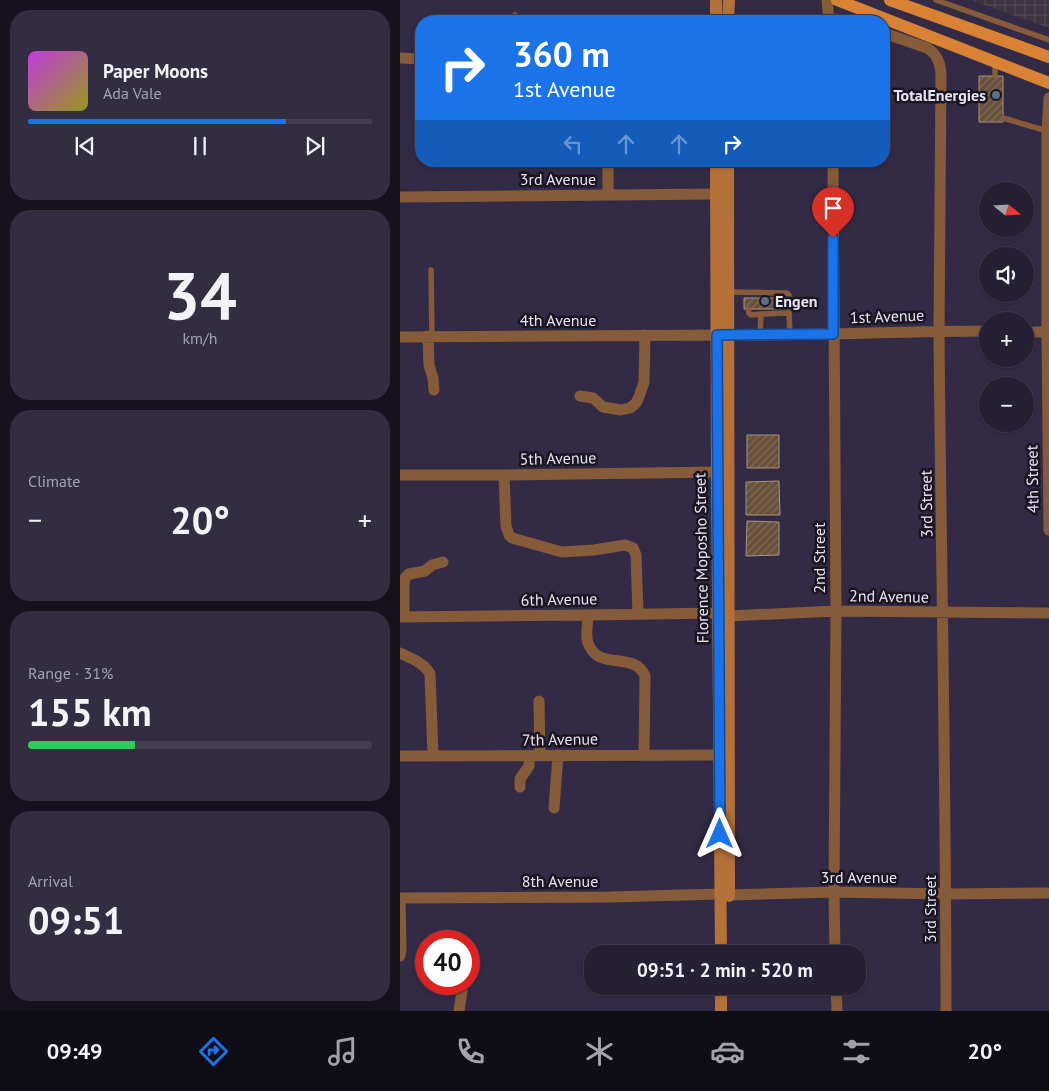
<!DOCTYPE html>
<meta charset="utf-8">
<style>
body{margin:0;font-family:"PT Sans",sans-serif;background:#322d40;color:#f1f3f6;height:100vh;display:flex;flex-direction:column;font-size:19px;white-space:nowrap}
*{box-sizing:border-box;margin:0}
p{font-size:16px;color:#a4a3ac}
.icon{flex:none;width:28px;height:28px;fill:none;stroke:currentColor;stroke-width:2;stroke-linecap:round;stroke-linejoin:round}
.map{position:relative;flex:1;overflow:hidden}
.side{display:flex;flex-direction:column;gap:10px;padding:10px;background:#15121d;width:400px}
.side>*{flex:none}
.top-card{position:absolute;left:15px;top:15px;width:475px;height:152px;border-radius:20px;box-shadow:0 1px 4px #0004,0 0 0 1px #423e4f;background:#1a73e8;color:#fff;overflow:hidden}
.needle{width:32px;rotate:108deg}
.tools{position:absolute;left:579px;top:182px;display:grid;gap:10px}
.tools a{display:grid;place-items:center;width:55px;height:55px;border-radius:50%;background:#262034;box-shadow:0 1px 4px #0004,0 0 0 1px #423e4f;font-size:25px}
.speed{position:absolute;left:15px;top:930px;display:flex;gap:10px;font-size:25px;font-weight:700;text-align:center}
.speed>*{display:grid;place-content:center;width:65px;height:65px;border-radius:50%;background:#262034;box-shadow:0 1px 4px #0004,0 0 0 1px #423e4f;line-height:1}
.speed .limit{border:8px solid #d22;background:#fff;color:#111}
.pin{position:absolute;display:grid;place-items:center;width:42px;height:42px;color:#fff;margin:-51px -21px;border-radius:50% 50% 50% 0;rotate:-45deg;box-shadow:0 0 5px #0007}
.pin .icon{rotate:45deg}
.me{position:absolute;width:55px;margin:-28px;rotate:0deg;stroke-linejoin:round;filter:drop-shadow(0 0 4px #0008)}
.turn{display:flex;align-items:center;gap:18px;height:105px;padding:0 15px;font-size:22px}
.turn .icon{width:65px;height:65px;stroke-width:2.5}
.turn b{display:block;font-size:35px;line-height:42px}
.lanes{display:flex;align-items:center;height:48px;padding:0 15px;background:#0003;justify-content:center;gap:25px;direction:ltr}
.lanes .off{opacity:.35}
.big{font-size:38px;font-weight:600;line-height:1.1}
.side .widget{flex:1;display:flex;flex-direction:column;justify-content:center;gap:8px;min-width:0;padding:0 18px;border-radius:20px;background:#322d40}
.side .dial{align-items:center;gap:0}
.dial b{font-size:65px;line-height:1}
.song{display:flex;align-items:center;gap:15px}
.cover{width:60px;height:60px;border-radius:8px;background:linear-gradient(135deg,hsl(290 70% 55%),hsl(60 70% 35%))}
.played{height:5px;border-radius:2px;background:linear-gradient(90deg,#1a73e8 75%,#423e4f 75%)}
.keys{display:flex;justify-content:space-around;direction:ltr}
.heat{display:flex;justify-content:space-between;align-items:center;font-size:28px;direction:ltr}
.charge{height:8px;border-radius:4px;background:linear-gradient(90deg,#34c759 31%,#423e4f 0)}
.trip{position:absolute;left:184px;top:945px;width:282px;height:50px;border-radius:20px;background:#262034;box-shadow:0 1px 4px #0004,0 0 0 1px #423e4f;font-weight:600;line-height:50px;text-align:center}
.tab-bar{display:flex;height:80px;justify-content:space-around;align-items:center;background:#0f0d15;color:#a4a3ac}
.tab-bar .icon{width:35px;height:35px}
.tab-bar .active{color:#1a73e8}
.tab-bar b{font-size:22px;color:#f1f3f6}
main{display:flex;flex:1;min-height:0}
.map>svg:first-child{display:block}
</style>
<main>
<section class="side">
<div class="widget">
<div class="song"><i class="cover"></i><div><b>Paper Moons</b><p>Ada Vale</p></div></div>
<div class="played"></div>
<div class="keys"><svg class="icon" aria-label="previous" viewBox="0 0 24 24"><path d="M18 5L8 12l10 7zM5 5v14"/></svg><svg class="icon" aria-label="pause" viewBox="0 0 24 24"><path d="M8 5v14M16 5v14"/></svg><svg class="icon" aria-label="next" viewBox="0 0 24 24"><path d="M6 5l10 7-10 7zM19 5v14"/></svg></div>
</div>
<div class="widget dial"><b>34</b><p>km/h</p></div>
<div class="widget"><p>Climate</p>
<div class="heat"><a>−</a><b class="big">20°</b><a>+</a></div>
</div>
<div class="widget"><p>Range · 31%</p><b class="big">155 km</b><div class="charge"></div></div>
<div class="widget"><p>Arrival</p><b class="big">09:51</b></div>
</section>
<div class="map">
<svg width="649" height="1011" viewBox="0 0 649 1011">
<defs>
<pattern id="industrial-grid" width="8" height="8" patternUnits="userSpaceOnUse" patternTransform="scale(1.25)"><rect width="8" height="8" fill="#3d3343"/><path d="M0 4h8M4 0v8" fill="none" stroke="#504756"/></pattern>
<pattern id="building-hatch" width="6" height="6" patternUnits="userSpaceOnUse" patternTransform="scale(1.25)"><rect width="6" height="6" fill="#67513a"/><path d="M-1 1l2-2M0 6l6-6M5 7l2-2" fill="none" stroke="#7d6a57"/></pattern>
</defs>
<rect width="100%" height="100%" fill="#332b45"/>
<path fill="url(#industrial-grid)" d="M570,0H649V28Z"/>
<path fill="url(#building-hatch)" stroke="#ac937a" d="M579,76H603V122H579Z
M344,298H387V309H344Z
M347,435H379V468H347Z
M379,481L380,515H346V482Z
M347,521L379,522V555L346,556Z"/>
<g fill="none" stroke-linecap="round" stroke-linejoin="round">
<path stroke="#865b39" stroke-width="5.5" d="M536,0L649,40
M50,18V21
M145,19V21
M73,21L74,17
M115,21V15
M595,76V63
M603,118L647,131
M31,270L32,336
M328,292L387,293L389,295V313
M348,309L349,313L351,315L361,314
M360,335L361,314L389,313L390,335"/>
<path stroke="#865b39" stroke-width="11" d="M427,0L429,21
M429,18L448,21
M484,33L527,48C537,54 540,62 541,74C541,160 539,247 539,333C541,559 546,785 546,1011
M0,58L21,59
M649,98L647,131V332L649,530
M208,161V195
M433,161L436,611L434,892L435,954
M0,197L316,194
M625,332H649
M28,336L29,365L33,378L34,390
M0,337C110,336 220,335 330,335C416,336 502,331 588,331
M180,396L193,398L203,407L221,410L230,408L236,403L239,397L244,382L245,335
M0,475H104L317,472
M104,475L106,526L109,535L112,538L162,552L194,550L225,545L233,548L236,555L238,614
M188,615C188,624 185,635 188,643C198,672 234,650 245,676L244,754
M329,616L436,611L649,613
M0,617L188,615L318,613
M4,617V584L5,578L9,574L25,571L32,565L43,562
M0,653C10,658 25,663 30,674L33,756
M139,701L140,756
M0,756L319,755
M120,787V779L129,766V756
M154,808L158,755
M329,895L434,892L546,894L649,893
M0,898L210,897L320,894
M0,956L1,949L0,898
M436,986L437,1011
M59,1011L63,984"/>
<path stroke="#b57138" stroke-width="12" d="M316,21V0
M328,21L329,0
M316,161L317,472L321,954
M328,161L329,896
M321,986V1011"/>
<path stroke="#da8233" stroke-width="12" d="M437,0L649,83
M490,0L649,57"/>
</g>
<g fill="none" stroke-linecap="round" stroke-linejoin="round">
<g stroke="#114b97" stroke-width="12">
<path id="route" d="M320,834L317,335L433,334V238"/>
</g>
<use href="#route" stroke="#1a73e8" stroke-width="9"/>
</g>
<g fill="#5c6f8a" stroke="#191621" stroke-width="2">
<circle cx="596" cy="95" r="5"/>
<circle cx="365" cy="301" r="5"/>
</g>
<g text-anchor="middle" stroke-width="5" stroke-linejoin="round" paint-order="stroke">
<g font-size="16" font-weight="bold" fill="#e8e3f4" stroke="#191621" text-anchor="end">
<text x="586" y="101">TotalEnergies</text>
<text x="375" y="307" text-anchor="start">Engen</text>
</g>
<g font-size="16" fill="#e8e3f4" stroke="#191621">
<text x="158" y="185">3rd Avenue</text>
<text transform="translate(487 316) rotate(-2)" y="6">1st Avenue</text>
<text x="158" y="326">4th Avenue</text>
<text transform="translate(158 458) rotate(-1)" y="6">5th Avenue</text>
<text transform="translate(632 479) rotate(-91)" y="6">4th Street</text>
<text transform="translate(526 504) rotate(-91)" y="6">3rd Street</text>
<text transform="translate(301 558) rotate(-91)" y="6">Florence Moposho Street</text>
<text transform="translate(419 558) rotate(-90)" y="6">2nd Street</text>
<text transform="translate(489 596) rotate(1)" y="6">2nd Avenue</text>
<text transform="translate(159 599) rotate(-1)" y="6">6th Avenue</text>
<text transform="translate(160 739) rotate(-1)" y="6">7th Avenue</text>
<text x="459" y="883">3rd Avenue</text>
<text x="160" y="887">8th Avenue</text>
<text transform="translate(530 909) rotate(-90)" y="6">3rd Street</text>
</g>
</g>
</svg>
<div class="tools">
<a><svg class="needle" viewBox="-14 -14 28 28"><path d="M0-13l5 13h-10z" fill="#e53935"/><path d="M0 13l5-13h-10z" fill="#a4a3ac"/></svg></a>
<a><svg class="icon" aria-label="sound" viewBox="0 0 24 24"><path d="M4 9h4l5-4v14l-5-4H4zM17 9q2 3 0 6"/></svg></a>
<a>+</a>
<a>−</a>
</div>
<div class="speed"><div class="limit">40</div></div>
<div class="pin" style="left:433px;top:238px;background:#d93025"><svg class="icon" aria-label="arrive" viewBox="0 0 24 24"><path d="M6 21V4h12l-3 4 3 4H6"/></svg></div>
<svg class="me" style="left:320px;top:834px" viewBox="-20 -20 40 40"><path d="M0-17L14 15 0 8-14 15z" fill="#1a73e8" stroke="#fff" stroke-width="4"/></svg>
<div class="trip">09:51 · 2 min · 520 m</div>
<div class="top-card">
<div class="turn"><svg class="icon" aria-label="right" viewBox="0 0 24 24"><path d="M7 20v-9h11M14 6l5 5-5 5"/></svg><div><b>360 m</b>1st Avenue</div></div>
<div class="lanes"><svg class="icon off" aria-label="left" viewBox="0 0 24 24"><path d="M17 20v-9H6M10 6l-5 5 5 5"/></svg><svg class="icon off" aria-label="ahead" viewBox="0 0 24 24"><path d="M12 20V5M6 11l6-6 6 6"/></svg><svg class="icon off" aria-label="ahead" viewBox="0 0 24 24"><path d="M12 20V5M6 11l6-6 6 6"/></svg><svg class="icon" aria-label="right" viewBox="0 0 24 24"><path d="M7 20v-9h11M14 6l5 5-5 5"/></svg></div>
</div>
</div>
</main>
<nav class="tab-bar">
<b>09:49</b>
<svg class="icon active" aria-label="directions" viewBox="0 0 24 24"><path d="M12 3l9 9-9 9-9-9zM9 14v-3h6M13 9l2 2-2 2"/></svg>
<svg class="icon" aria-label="music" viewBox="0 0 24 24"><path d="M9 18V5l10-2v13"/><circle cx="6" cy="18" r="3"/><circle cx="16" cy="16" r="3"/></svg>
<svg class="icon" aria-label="phone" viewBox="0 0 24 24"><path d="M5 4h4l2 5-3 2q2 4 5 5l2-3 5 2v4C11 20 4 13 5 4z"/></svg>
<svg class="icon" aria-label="climate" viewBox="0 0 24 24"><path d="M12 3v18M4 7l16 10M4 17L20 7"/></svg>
<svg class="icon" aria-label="car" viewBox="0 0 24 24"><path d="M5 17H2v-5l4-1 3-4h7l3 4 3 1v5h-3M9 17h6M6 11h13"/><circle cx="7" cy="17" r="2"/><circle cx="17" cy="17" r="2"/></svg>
<svg class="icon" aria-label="filters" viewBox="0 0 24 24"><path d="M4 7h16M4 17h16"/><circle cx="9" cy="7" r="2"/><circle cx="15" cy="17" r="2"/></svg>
<b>20°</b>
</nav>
